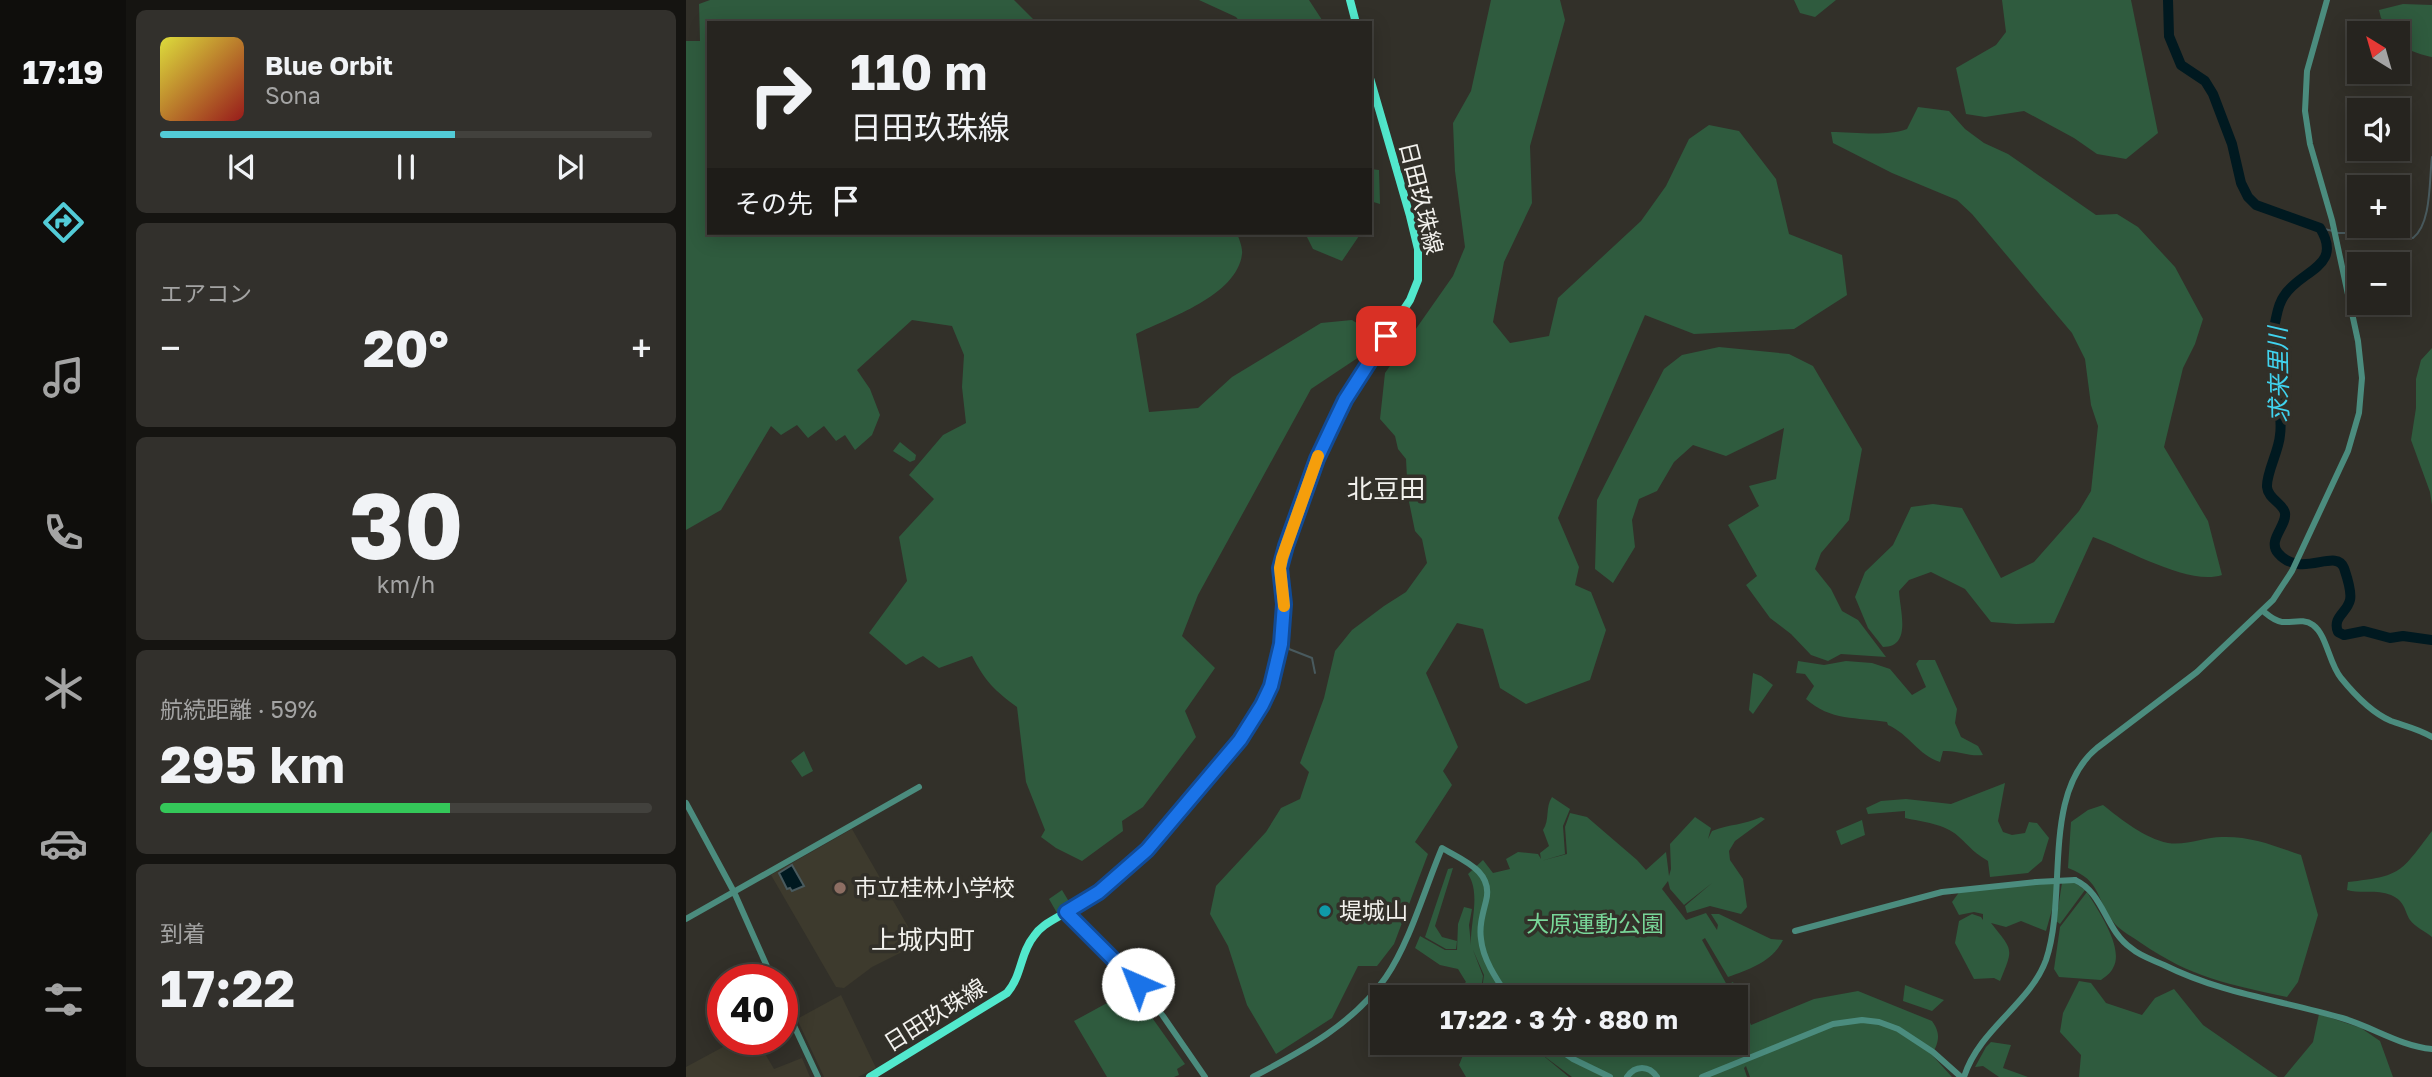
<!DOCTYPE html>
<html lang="ja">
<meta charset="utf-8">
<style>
body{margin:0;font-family:"Golos Text","Noto Sans JP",sans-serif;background:#32302c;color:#f1f3f6;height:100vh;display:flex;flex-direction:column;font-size:26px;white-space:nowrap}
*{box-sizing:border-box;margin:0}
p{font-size:23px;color:#a4a4a4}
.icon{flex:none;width:38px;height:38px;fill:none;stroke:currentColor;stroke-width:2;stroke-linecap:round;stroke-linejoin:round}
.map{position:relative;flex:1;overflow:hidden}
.side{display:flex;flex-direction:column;gap:10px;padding:10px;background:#151411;width:560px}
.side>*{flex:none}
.hud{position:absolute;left:21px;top:21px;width:665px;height:214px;border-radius:0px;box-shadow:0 4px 18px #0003,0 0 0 2px #42413d;background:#26241f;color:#f1f3f6;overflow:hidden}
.needle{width:46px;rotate:323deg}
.tools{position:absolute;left:1661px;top:21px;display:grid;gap:14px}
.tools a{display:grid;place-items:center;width:63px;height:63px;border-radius:0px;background:#26241f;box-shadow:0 4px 18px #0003,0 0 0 2px #42413d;font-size:35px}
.speed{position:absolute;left:21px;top:964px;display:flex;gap:14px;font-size:35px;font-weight:700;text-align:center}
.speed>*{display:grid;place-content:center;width:91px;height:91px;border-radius:50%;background:#26241f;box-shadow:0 4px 18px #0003,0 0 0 2px #42413d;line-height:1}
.speed .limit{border:10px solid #d22;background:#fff;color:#111}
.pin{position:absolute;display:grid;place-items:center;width:60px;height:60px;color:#fff;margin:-30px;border-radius:14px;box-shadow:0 4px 10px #0006}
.me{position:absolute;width:77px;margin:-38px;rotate:316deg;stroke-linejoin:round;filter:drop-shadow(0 0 5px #0008)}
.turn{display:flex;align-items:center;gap:24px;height:147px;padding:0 28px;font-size:32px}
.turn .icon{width:91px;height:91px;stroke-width:2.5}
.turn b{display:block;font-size:49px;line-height:60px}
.then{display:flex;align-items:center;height:66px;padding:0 28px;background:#0003;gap:14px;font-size:26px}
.big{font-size:52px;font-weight:700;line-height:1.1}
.side .widget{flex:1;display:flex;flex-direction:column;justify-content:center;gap:10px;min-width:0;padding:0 24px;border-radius:10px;background:#32302c}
.side .dial{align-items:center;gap:0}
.dial b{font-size:91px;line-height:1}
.song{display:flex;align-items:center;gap:21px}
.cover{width:84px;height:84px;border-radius:10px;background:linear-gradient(135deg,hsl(60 70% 55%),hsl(0 70% 35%))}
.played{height:7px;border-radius:4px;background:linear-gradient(90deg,#52cbd7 60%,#42413d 60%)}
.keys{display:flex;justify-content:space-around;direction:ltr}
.heat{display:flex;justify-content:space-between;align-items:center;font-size:38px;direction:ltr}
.charge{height:10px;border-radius:5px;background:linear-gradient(90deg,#34c759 59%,#42413d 0)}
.trip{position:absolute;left:684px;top:985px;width:378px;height:70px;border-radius:0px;background:#26241f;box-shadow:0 4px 18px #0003,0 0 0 2px #42413d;font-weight:700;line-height:70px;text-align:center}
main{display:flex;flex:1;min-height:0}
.tabs{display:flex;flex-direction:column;width:126px;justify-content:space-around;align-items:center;background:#0f0e0c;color:#a4a4a4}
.tabs .icon{width:49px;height:49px}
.tabs .on{color:#52cbd7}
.tabs b{font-size:32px;color:#f1f3f6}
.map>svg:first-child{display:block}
</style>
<main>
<nav class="tabs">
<b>17:19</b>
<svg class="icon on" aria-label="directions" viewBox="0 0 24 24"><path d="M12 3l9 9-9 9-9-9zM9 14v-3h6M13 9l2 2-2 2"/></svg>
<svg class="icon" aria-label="music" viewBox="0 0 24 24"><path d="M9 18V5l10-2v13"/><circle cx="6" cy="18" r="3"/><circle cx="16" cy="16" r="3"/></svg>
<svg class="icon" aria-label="phone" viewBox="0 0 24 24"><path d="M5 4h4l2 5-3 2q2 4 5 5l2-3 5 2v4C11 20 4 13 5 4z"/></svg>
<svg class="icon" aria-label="climate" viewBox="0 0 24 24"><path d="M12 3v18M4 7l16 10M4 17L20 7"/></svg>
<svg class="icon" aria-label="car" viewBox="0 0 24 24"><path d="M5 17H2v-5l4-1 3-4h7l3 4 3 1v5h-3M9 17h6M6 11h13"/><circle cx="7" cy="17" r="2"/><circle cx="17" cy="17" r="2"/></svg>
<svg class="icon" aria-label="filters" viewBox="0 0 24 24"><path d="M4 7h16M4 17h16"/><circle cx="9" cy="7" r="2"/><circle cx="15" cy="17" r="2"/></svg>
</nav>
<section class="side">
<div class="widget">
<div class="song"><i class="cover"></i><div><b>Blue Orbit</b><p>Sona</p></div></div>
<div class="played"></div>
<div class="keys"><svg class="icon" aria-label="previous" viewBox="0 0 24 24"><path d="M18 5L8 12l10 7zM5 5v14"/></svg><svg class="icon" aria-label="pause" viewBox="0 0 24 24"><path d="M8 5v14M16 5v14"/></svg><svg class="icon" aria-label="next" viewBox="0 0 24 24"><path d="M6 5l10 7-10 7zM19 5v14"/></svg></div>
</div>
<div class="widget"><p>エアコン</p>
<div class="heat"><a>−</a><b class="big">20°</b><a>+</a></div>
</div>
<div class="widget dial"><b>30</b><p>km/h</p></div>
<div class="widget"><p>航続距離 · 59%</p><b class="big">295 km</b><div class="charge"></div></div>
<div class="widget"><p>到着</p><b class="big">17:22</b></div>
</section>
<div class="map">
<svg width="1746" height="1077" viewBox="0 0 1746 1077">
<rect width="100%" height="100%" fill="#323029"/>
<path fill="#3d3a2d" d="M166,829L232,944L186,967L158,988L150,987L85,875Z
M155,995L190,1068L172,1077H138L111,1019Z
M50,1040H71L88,1069L116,1058L124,1077H0V1067Z"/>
<path fill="#2f5b3e" d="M24,0H328L351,23H23V233H551C553,239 557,248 556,254C551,296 482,318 450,334L463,412L512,408L546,377L635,323L666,320L683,331L676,355L625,389L512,595L496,636L529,668L499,711L510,737L457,807L436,821L437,831L396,861L370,848L355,837L359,830L340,782L331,707C309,691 299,681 286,656L253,668L237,656L220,665L183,633L221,581L213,537L248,499L223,475L257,435L280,423L276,387L278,355L266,326L226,320L171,370L184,389L194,415L186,435L169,450L159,435L150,441L138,426L122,438L111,425L95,435L85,426L35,510L0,530V41H14L13,4Z
M513,0H623L638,23H555L550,17Z
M805,0H874L879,20L844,146L846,203L818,262L807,322L824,343L863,336L872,298L955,221L980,186L1003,139L1023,125L1053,131L1090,179L1103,234L1156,255L1161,295L1108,329L1008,334L959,315L872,518L893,567L889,585L905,592L920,630L904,680L840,704L814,688L797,629L771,623L740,673L772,747L757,771L766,785L729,842L742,854L708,944L691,966H672L646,1018L590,1054L561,1005L542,946L524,914L530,886L580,832L595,808L614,799L623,772L614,763L638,698L649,651L666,630L698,606L720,592L741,563L736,539L729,531L722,497L720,459L712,449L709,436L694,419L699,373L767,276L779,247L769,171L767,123L785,91Z
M1108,0H1150L1129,17L1114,13Z
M1316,0H1445L1472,133L1440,159L1411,154L1388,138L1338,111L1299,117L1280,114L1270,68L1310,45L1320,32Z
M1717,4L1746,5V57C1732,54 1713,49 1712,33H1707L1695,18L1693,10Z
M1232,107L1263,111L1279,129L1298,143L1322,154L1410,215L1431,214L1452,227L1489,267L1517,319L1509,344L1497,368L1478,447L1522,521L1536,575C1502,586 1441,549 1407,537L1368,623L1330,624L1305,622L1279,589L1245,572L1223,580L1213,591C1214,611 1226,647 1197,647L1182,628L1169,597L1179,572L1207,545L1225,507L1247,504L1276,508L1315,578L1348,562L1393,511L1405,491L1412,426L1405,405L1399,359L1386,333L1286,214L1271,200L1206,173L1147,143L1145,132C1168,132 1200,137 1221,129Z
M684,169L693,170L694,204L684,201Z
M619,233H675L656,261L627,249Z
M1033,347L1103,354L1127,366L1176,449L1163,520L1135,553L1129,569L1145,589L1156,611L1172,620L1200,657L1155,654L1142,661L1125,655L1105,634L1084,618L1060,585L1071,576L1042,525L1073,506L1063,486L1090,479L1098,428L1040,456L1007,445L988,462L971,491L953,499L946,520L949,547L927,583L909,569L911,500L978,369L996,355Z
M1746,348V505L1744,492L1725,440L1730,408V379L1735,360Z
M214,442L230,455L229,460L224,462L207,451Z
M1233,660H1249L1271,709L1269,723L1275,737L1292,746L1297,755C1283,757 1272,750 1257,751L1254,762C1232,755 1223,734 1202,725L1201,722C1171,717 1144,721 1120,699L1128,686L1119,674L1110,673L1112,661L1138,665L1160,661L1186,663L1204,669L1226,695L1240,687L1230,664Z
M1067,673L1075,676L1087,685L1067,714L1063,710Z
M118,751L127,771L116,777L105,761Z
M1319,783L1312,821L1317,832L1326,835L1339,833L1343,822L1351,823L1363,838L1356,861L1342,873L1304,877L1302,861C1287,852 1284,847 1272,836C1259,824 1237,822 1219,818V811L1182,814L1180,808L1195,801L1220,799L1265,804Z
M866,797L884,809L877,826L879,854L855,861L881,854L879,827L884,813L901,817L951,860L960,870L980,852L983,876L985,869L984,844L1009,817L1025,828L1022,839L1026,831C1043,824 1059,825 1075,817L1079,819L1049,841L1043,851L1044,860L1057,879L1061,907L1055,914L1024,906L1001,913L999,906L1026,883L998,905L984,889L982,881L976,889L1000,920L1020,913L1031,930L1032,925L1025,914H1033L1085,939L1097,940C1086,962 1064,969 1042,977L1019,938L1016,940L1041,985L1047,982L1065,1025L1128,999L1172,991L1246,1021C1255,1034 1253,1041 1246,1055L1266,1077H1064L1060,1066L1058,1068L1061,1077H886L854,1053L883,1077H780L773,1065L782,1043H1050V998L795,997L798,975L787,950L797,976L794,997H772V989L780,982L772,969L754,965L729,948L734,936L759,950H771L772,924L778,907L786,909L783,925L785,945C784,922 795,894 782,874L797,860L807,873L824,869L820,859L832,852L852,854L855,859L854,853L863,846L857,830C864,820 859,807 866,797Z
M1417,805C1436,820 1458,838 1482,843C1500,846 1519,837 1536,837C1565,836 1589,846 1615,855L1632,915L1612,982L1601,997C1542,984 1506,978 1455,943C1447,937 1435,931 1429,924C1409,900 1417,881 1382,868L1385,822L1402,810Z
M1176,820L1179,835L1155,845L1150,831Z
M1746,831V937C1740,932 1728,926 1724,920C1718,910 1719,901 1705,895C1690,889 1675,894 1661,890L1662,882C1716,876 1714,873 1746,831Z
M767,868L749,926L756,937L771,941L770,949H760L739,937L762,869Z
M1369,883V899L1360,931L1335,921L1320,927L1305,923C1327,951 1328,947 1314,981L1308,978L1288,979L1269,943L1273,921L1286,914L1295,917L1297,920V914L1288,912L1273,915L1266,902L1274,891Z
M1376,883H1389L1399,890L1374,924L1370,921Z
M376,890L385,905L371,913L363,899Z
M1401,892C1411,909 1439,948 1427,968C1425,973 1419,977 1415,980L1373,977L1368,969L1374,927Z
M1393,981L1405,983L1420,1003L1456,1015L1469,998L1488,989L1517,1025L1592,1077H1393L1395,1055L1374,1032L1377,1013Z
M1219,985L1258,1000L1246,1011L1217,1001Z
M443,991L467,1019L499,1064L491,1069L493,1075L488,1077H421L388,1021Z
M1633,1014L1675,1028L1694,1041L1707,1077H1598L1627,1042Z
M1305,1042L1325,1045L1317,1068L1342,1077H1313L1297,1066L1289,1067L1300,1047Z"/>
<path fill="#001920" stroke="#495a5e" stroke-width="2" d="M106,865L118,886L106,891L104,888L101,889L93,873Z"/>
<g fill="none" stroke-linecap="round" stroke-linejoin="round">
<path stroke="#495a5e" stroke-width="2" d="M1707,226L1721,237L1727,238C1746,223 1743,179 1746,157
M1634,228L1647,231
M1652,233H1662L1673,226
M601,639L603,649L626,658L629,673"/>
<path stroke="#001920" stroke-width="10" d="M1482,0L1483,36L1495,65L1519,81L1527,94L1546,144L1555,183L1562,197L1570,205L1634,228C1658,267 1614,270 1598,296C1592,304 1591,314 1589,323C1590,348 1591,373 1593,398C1593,410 1596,423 1594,435C1593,451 1580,473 1581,487C1582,499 1597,503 1599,513C1601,526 1581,540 1592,553C1615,580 1650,547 1658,568C1661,577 1666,591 1664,600C1661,613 1646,617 1652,632L1658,635L1678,631L1704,638L1717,636L1746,640"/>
<path stroke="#4b8c7e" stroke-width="6" d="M1577,611C1582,615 1588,621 1596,622C1607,623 1617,618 1627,625C1641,635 1643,664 1655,678C1668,694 1686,713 1705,721C1719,726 1733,729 1746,737
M0,803L48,892L87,980
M1389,880C1418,893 1419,930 1445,948C1454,956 1467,960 1478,965C1536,994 1595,1000 1656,1018C1687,1027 1714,1046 1746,1049
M380,912L452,984L477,1016L519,1077
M0,919L233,787
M1109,931L1256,892L1350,882
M96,1000L132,1077
M864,1043L887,1059L924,1077
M567,1077C616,1051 668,1024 700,977C724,942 739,888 756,848C776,860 808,871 800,901C797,913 793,926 795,939C797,960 811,980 823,998
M941,1077C949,1065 963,1065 971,1077
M1016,1077L1147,1024L1176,1020L1193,1022L1212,1029L1247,1052L1275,1077
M1278,1077C1293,1029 1344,1004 1360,960C1382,895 1355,794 1411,748L1511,672L1587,600L1606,571L1662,451L1673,413L1676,378L1672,341L1646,220L1624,144L1619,111L1621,71L1641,0"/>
<path stroke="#52e8cd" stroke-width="8" d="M664,0L670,23
M184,1077L321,993C336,976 334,953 348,936C356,924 370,919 382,911C401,900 418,889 434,874C466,846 494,814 521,781C557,736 586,702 595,643C600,614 591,585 596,558L631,459L647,425L659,399L724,300L732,280V249L724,216L684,78"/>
<path stroke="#4b8c7e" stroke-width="6" d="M1350,882L1389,880"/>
</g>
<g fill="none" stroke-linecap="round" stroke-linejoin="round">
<g stroke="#114b97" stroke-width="18">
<path id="route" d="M452,984L380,912L413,892L461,850L554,740L576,705L585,686L595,644L598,604L594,568L600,546L631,459L647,425L659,400L700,336"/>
</g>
<use href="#route" stroke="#1a73e8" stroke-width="12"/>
<path stroke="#f59e0b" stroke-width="12" d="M598,606L594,568L596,558L632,456"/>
</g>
<circle fill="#8d6e63" stroke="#323029" stroke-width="2.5" cx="154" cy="888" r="7"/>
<circle fill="#0f9aa8" stroke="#323029" stroke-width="2.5" cx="639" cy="911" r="7"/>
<g text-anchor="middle" stroke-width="7" stroke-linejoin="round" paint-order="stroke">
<g font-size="23" fill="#f2f1ed" stroke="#323029">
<text transform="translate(735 198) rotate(76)" y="8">日田玖珠線</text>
<text transform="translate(249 1015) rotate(-32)" y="8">日田玖珠線</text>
</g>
<g font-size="23" fill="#f2f1ed" stroke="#323029" text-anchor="start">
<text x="168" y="896">市立桂林小学校</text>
<text x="653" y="919">堤城山</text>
</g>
<g font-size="23" fill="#78d698" stroke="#323029">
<text x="909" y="932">大原運動公園</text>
</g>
<g font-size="24" font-style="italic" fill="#40d3ef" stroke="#323029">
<text transform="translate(1593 375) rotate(-91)" y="8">求来里川</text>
</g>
<g font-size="26" fill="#f2f1ed" stroke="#323029">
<text x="700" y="498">北豆田</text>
<text x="237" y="949">上城内町</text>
</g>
</g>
</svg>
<div class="tools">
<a><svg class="needle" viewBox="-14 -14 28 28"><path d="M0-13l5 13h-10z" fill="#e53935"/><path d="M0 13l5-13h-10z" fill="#a4a4a4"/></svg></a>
<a><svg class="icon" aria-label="sound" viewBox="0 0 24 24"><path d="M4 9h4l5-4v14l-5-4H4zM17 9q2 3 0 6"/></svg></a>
<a>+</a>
<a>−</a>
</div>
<div class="speed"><div class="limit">40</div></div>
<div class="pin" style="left:700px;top:336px;background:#d93025"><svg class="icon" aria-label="arrive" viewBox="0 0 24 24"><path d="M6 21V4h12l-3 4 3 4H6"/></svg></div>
<svg class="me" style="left:452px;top:984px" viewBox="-20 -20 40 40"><circle r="19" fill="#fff"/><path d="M0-13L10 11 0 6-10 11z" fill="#1a73e8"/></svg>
<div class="trip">17:22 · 3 分 · 880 m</div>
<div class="hud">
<div class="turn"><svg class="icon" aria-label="right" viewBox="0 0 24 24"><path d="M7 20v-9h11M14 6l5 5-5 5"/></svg><div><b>110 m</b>日田玖珠線</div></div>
<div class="then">その先<svg class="icon" aria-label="arrive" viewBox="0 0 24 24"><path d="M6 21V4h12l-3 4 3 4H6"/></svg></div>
</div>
</div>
</main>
